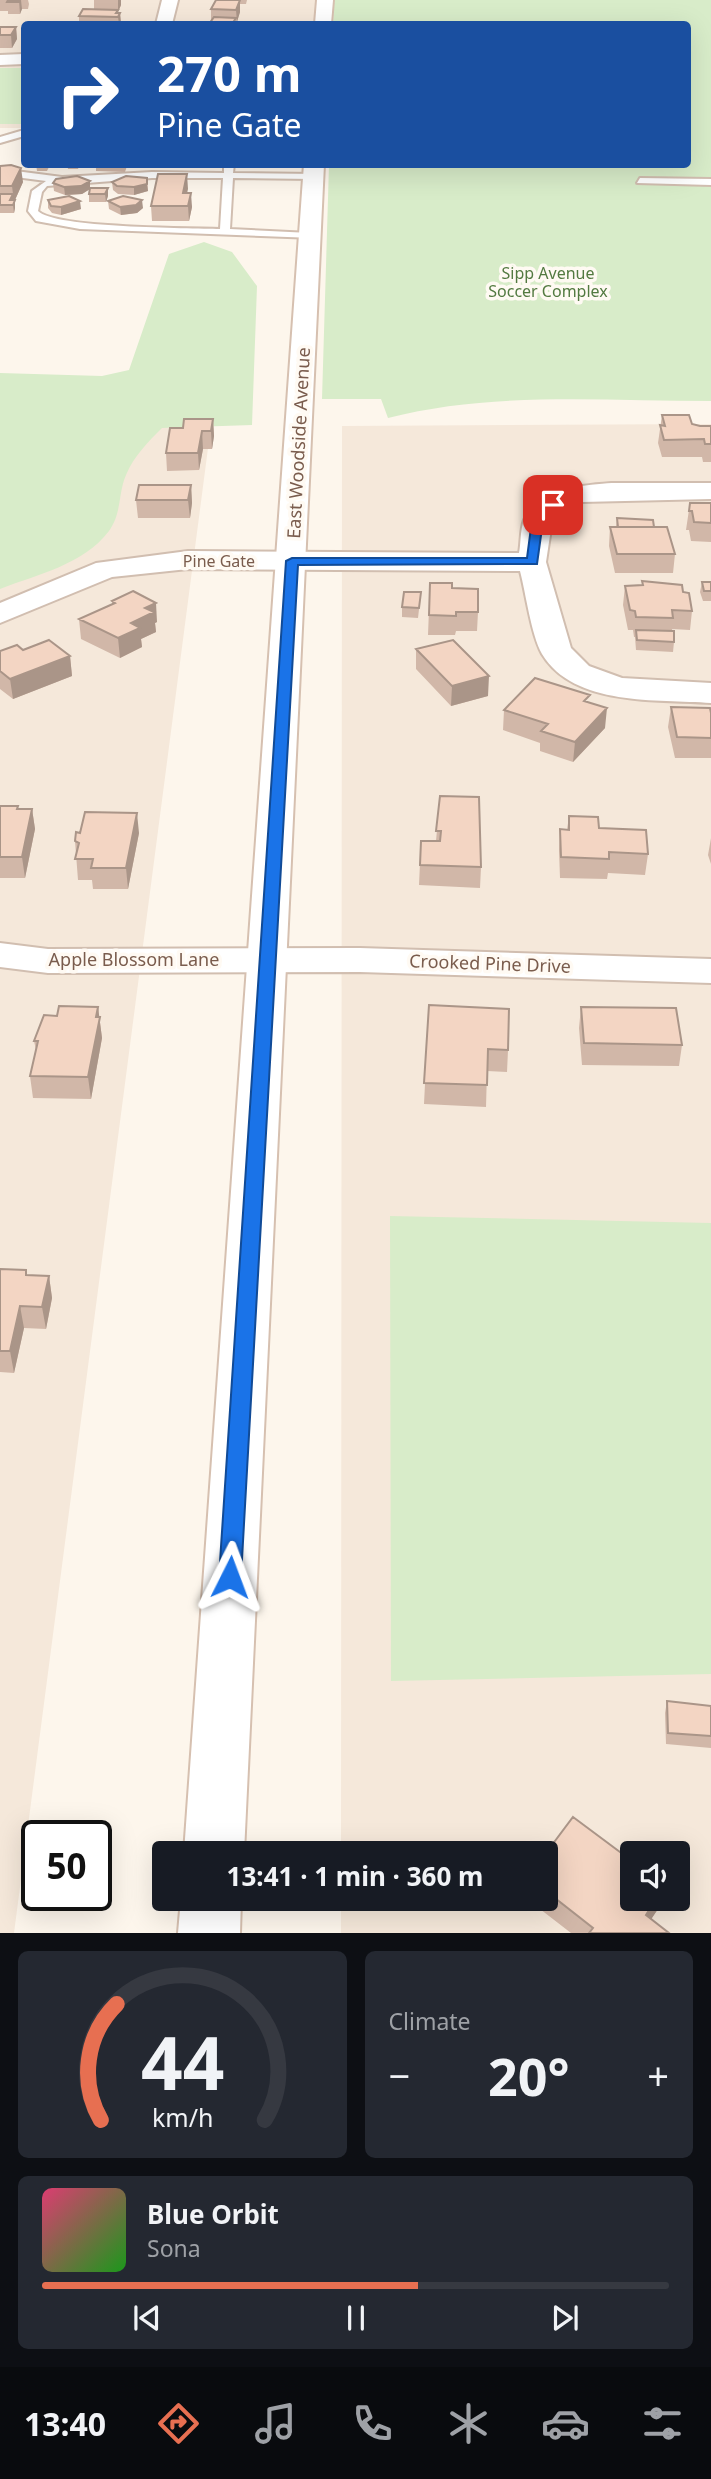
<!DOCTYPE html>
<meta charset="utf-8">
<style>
body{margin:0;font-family:"Noto Sans",sans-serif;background:#242831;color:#f1f3f6;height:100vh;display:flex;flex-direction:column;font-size:26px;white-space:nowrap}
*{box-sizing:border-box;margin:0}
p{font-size:23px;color:#9ea1a6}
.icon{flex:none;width:38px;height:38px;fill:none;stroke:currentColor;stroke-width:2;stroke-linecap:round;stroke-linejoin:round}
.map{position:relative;height:1933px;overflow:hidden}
.sheet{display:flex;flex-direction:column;gap:18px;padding:18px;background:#0d0f14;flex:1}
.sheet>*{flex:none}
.guide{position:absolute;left:21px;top:21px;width:670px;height:147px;border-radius:7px;box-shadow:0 7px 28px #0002;background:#1a4fa0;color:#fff;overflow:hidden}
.buttons{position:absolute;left:620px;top:1841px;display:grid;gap:14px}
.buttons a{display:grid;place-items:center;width:70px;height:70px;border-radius:7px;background:#171b24;box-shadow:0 7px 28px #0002;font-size:35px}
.speed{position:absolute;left:21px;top:1820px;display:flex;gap:14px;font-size:35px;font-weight:700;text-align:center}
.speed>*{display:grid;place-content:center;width:91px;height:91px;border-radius:50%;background:#171b24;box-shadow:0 7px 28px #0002;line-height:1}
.speed .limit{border:4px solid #111;border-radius:10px;background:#fff;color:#111}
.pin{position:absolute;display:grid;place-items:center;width:60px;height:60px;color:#fff;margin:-30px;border-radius:14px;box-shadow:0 4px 10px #0006}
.me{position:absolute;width:77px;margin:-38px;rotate:3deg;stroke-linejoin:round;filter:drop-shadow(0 0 5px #0008)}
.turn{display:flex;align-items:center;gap:24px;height:147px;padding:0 21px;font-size:32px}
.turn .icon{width:91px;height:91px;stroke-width:2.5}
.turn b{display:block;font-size:49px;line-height:60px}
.big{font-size:52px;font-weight:700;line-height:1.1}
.sheet .card{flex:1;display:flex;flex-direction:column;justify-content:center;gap:10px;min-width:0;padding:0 24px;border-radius:10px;background:#242831}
.sheet .dial{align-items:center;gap:0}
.dial svg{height:182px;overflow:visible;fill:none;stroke:#363941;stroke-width:7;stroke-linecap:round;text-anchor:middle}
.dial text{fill:#f1f3f6;stroke:none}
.song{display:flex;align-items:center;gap:21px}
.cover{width:84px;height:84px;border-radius:10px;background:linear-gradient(135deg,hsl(340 70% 55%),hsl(120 70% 35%))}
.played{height:7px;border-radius:4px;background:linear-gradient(90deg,#e76f51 60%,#363941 60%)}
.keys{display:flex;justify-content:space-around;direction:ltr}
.heat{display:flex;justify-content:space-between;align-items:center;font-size:38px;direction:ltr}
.sheet .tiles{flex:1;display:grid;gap:18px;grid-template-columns:1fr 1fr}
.card:last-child{grid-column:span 2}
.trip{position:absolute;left:152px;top:1841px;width:406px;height:70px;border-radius:7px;background:#171b24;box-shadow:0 7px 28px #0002;font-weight:700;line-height:70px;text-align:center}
.dock{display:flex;height:112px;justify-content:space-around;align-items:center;background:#090b0e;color:#9ea1a6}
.dock .icon{width:49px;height:49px}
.dock .current{color:#e76f51}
.dock b{font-size:32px;color:#f1f3f6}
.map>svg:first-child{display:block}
</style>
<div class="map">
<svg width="711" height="1933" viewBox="0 0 711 1933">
<rect width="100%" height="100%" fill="#fdf6ec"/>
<path fill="#f5e8da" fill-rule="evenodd" d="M0,0H319V24H24V128H0Z
M0,404L213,410L14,1933H0Z
M711,424V1933H341V1899H546V1853H341L342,426ZM632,1853H677V1899H632Z"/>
<path fill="#d8ecc9" d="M334,0H711V401C604,401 492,391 388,418L381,399H322L329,165L688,164V24H333Z
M0,68H24V124H0Z
M204,242L232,252L257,286L252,425L162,428C148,442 134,456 126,475C118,493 122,513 109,531C83,565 38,574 0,589V373L102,376L129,370L169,254Z
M390,1216L711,1223V1674L391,1681Z"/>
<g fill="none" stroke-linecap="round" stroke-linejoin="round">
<g stroke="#d1beb0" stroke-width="4">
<path id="lane" d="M24,130V136L0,143V137Z
M224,164H234L233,173L317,174L314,179L233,178L230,229L310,233L315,236L314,238L80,229L36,221L28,211L32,191L46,181L0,175V169L62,177L152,172L224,173ZM152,178H223L220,229C189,228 54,228 38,211L42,192L47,186Z
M640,178L711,179V185L637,183Z"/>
</g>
<g stroke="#d1beb0" stroke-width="4">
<path id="street" d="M162,0H178L172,24H156Z
M24,54V64L0,65V55Z
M612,483H711V499L582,502L563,511L552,522L546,562L571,648L589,666L622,678L711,683V703C658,699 574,707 542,654C531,634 526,594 520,571L188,569L112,577L0,623V603L96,563L188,551L519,553C521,543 520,530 524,520C537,488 584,485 612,483Z
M0,943L48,949L360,948L711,959V983L360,972L48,973L0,967Z"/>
</g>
<g stroke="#d6c0b0" stroke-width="4">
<path id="secondary" d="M317,0H333L331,24H315Z
M304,164H324L244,1853H184Z
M181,1899H241L240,1933H178Z"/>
</g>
<use href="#lane" fill="#fff" fill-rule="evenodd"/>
<use href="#street" fill="#fff" fill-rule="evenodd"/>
<use href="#secondary" fill="#fff" fill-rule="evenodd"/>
</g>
<path fill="#d1b7a8" d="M0,0H28L29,4L28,9H22L20,14H8V11H0Z
M94,0H121V5L118,12L120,13L121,24H79V16L94,9Z
M216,0H247L246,4H240V12L236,24L211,21V9Z
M0,27H16L17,39L12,48H0Z
M36,164H48L49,167L47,171H37Z
M67,164H80L78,169H68Z
M96,164H127V166L125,172L96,171Z
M0,166L23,182L15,200V208L14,213H0Z
M187,174V193L192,207L189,221H152L151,206Z
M147,178L148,191L134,195L118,194L113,190L112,182Z
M90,181V189L108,188V196L106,202H89V194L90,189L82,194L65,195L54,191L53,183Z
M48,200L81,209L61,215L52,213L48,208Z
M108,201L143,208L137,213L121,215L109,209Z
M662,415L692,424L700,426H711V462H703L702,457H662L658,443Z
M213,419L214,436L212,449H203L199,470L167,471L166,453L183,428Z
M191,485L192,503L190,518H138L136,500Z
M690,503H711V542L691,541L689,530H686Z
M617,518L654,527L675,554L673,573H615L609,546L610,527H616Z
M642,581L683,592L692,611L690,630L672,629L674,642L673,652L636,650L635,637H634L633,630H628L623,605L625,586L642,585Z
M702,582H711V601H703L700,592Z
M430,583L452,588L478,612L477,631H456L455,635H428Z
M421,592L418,618L402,617V607Z
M112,601L157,622L155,623L156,632L141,639L142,647L120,658L81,639L79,619L112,604Z
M416,649L488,696L451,706L416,669Z
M0,651L70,656L72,676L13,699L0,689Z
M589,703L605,728L573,762L540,751V743L503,730L504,710Z
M671,707L711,713V758H675L668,727Z
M440,796L481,867L480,888L419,885L421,841H436Z
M0,806H18V809H32L35,829L25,878H0Z
M569,816L599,828L648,854L645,875L608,873L607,879L560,878L559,850L560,829L567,830Z
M139,833L128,889H93L92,880H78L75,841Z
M711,838V864L708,855Z
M429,1005L508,1050L507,1072L487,1071L486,1107L424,1104Z
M98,1007L102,1038L91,1099L33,1098L30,1076L36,1050L34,1041L57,1016Z
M581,1007L682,1045L679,1066L582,1065L579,1028Z
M0,1269L26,1270L27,1275L49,1276L52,1298L46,1329L24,1328L14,1373L0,1372Z
M667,1701L711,1706V1748L666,1744L665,1713Z
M546,1853L660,1906L651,1919L669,1933H571L527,1899H546Z"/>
<path fill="#aa9588" d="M19,0H21L22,9L20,14Z
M118,0H121V5L118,12Z
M240,0V12L237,22L236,10Z
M118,10V16L120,13L121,24H119L118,17L116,13Z
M16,27L17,39L12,48L11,35Z
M21,168L23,182L15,200V208L14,213L13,205L10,200L13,194L12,186Z
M187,174L188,189L184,207L183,193Z
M90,181V189L82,194L65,195L64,187Z
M147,184L148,191L134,195V187Z
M108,188V196L106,202L105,194Z
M191,193L192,207L189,221L188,206Z
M142,200L143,208L137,213L121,215L120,207Z
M80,201L81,209L61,215V207Z
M213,419L214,436L212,449L211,431Z
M202,431L203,449L199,470L198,453Z
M191,485L192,503L190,518L188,500Z
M156,603L157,622L155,623L156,632L141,639L142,647L120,658L118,638L145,608Z
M70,656L72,676L13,699L10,679Z
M489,676L488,696L451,706L452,686Z
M607,708L605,728L573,762L575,742Z
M32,809L35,829L25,878L22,857Z
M137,813L139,833L128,889L126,868Z
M98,1007L102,1038L91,1099L88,1077Z
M49,1276L52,1298L46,1329L42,1307Z
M20,1306L24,1328L14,1373L10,1351Z
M656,1899H662L660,1906L642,1933L646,1915Z"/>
<path fill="#f3d5c3" stroke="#aa9588" stroke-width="2" d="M8,0H19V2H7Z
M216,0H240L236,10L211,9Z
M83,9L118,10L116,13H120L118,17L79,16Z
M214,17L236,18L232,24H209Z
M0,27H16L11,35H0Z
M11,165L21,168L12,186H0V166Z
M158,174H187L183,193H191L188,206H151Z
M77,176L90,181L81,186L64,187L53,183L56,179Z
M126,176L147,178V184L134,187L117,186L112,182Z
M90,188H108L105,194H89Z
M0,194H13L10,200H15L13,205H0Z
M69,196L80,201L61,207L51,206L48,200Z
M123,196L142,200L136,205L120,207L108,201Z
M662,415H689L692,424L700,426H711V444H705L704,439L664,440L660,425L665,426Z
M184,419H213L211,431H202L198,453H166L170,428H183Z
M139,485H191L188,500H136Z
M690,503H711V523L694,522L692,511H689Z
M617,518L653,520L654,527H618Z
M610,527H667L675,554H617Z
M642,581L682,585L683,592L689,593L692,611L672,610L673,618L636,617L635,611L630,610L625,586L643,585Z
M702,582H711V591H704Z
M430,583H452V588L478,589V612H456V616L429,615Z
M133,591L156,603L145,608L154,612L131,623L140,628L118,638L79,619L115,603L112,601Z
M404,592H421L419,608L402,607Z
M636,630L674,631V642L637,640Z
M49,640L70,656L10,679L0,671V651L17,645L23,650Z
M453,640L489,676L452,686L416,649Z
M535,678L590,695L584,701L607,708L575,742L541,731L548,724L504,710Z
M671,707L710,708L711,713V738L677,737Z
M440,796L479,797L481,867L420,865L421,841H440L441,831H436Z
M0,806H18L17,809H32L22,857H0Z
M85,812L137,813L126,868H91L93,859H75L79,843L75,841L76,832L80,833Z
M569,816L598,817L599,828L646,830L648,854L609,852V859L561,857L560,829L569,830Z
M429,1005L509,1009L508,1050L488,1049L487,1085L424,1083Z
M59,1006L98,1007L96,1017H100L88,1077L30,1076L38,1041H34L44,1015L57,1016Z
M581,1007L676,1008L682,1045L584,1043Z
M0,1269L26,1270V1275L49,1276L42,1307L20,1306L10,1351H0Z
M667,1701L711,1706V1736L668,1733Z
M573,1817L632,1861V1899H656L646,1915L669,1933H589L593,1928L546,1891V1853Z"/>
<path fill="#1a73e8" stroke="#114b97" stroke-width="2" d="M553,501L559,505L543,521L537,564L298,565L241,1577L238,1584L230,1587L222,1584L219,1577L286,561L292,558H527L532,520Z"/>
<g text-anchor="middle" stroke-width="7" stroke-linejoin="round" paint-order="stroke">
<g font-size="16" fill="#537a41" stroke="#fffaf3">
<text x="548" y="279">Sipp Avenue<tspan x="548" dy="18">Soccer Complex</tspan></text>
</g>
<g font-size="16" fill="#7a5c4d" stroke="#fffaf3">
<text x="219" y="567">Pine Gate</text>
</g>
<g font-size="18" fill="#7a5c4d" stroke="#fffaf3">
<text transform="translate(299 443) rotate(-87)" y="6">East Woodside Avenue</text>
<text x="134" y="966">Apple Blossom Lane</text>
<text transform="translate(490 964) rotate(2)" y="6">Crooked Pine Drive</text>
</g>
</g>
</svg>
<div class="buttons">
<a><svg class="icon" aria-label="sound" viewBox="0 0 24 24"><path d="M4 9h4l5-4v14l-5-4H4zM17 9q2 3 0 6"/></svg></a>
</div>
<div class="speed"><div class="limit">50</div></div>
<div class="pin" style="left:553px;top:505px;background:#d93025"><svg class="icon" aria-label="arrive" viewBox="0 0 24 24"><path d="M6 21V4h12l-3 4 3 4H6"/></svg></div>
<svg class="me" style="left:230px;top:1577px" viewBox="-20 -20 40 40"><path d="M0-17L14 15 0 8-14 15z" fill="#1a73e8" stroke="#fff" stroke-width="4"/></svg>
<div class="trip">13:41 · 1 min · 360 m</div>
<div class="guide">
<div class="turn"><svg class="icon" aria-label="right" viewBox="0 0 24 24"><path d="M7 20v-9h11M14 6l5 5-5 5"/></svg><div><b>270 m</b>Pine Gate</div></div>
</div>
</div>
<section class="sheet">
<div class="tiles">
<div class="card dial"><svg viewBox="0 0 100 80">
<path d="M14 69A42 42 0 1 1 86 69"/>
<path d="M14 69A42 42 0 0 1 21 18" stroke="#e76f51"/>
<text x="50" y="56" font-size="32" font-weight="700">44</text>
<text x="50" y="72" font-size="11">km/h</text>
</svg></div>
<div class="card"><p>Climate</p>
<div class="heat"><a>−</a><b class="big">20°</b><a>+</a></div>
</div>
<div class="card">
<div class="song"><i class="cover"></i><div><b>Blue Orbit</b><p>Sona</p></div></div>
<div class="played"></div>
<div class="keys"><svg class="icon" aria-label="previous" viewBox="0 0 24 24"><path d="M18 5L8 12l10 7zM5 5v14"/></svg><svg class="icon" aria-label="pause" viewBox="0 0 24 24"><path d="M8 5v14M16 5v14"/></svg><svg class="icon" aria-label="next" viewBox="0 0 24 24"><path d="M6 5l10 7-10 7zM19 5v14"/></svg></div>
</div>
</div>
</section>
<nav class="dock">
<b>13:40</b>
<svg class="icon current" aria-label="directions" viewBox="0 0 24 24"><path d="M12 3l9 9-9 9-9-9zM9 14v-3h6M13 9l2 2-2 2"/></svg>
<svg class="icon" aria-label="music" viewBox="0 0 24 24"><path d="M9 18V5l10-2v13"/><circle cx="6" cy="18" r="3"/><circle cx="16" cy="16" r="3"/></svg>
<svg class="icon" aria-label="phone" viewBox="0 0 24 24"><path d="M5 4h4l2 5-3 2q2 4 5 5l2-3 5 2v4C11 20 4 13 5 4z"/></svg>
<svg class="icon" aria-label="climate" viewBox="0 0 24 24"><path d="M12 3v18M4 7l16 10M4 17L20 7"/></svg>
<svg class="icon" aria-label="car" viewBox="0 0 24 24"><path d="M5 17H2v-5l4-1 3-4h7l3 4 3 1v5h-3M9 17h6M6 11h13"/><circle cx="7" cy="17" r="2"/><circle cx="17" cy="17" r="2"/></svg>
<svg class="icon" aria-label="filters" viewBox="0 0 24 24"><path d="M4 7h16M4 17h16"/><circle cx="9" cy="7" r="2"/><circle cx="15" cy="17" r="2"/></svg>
</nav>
